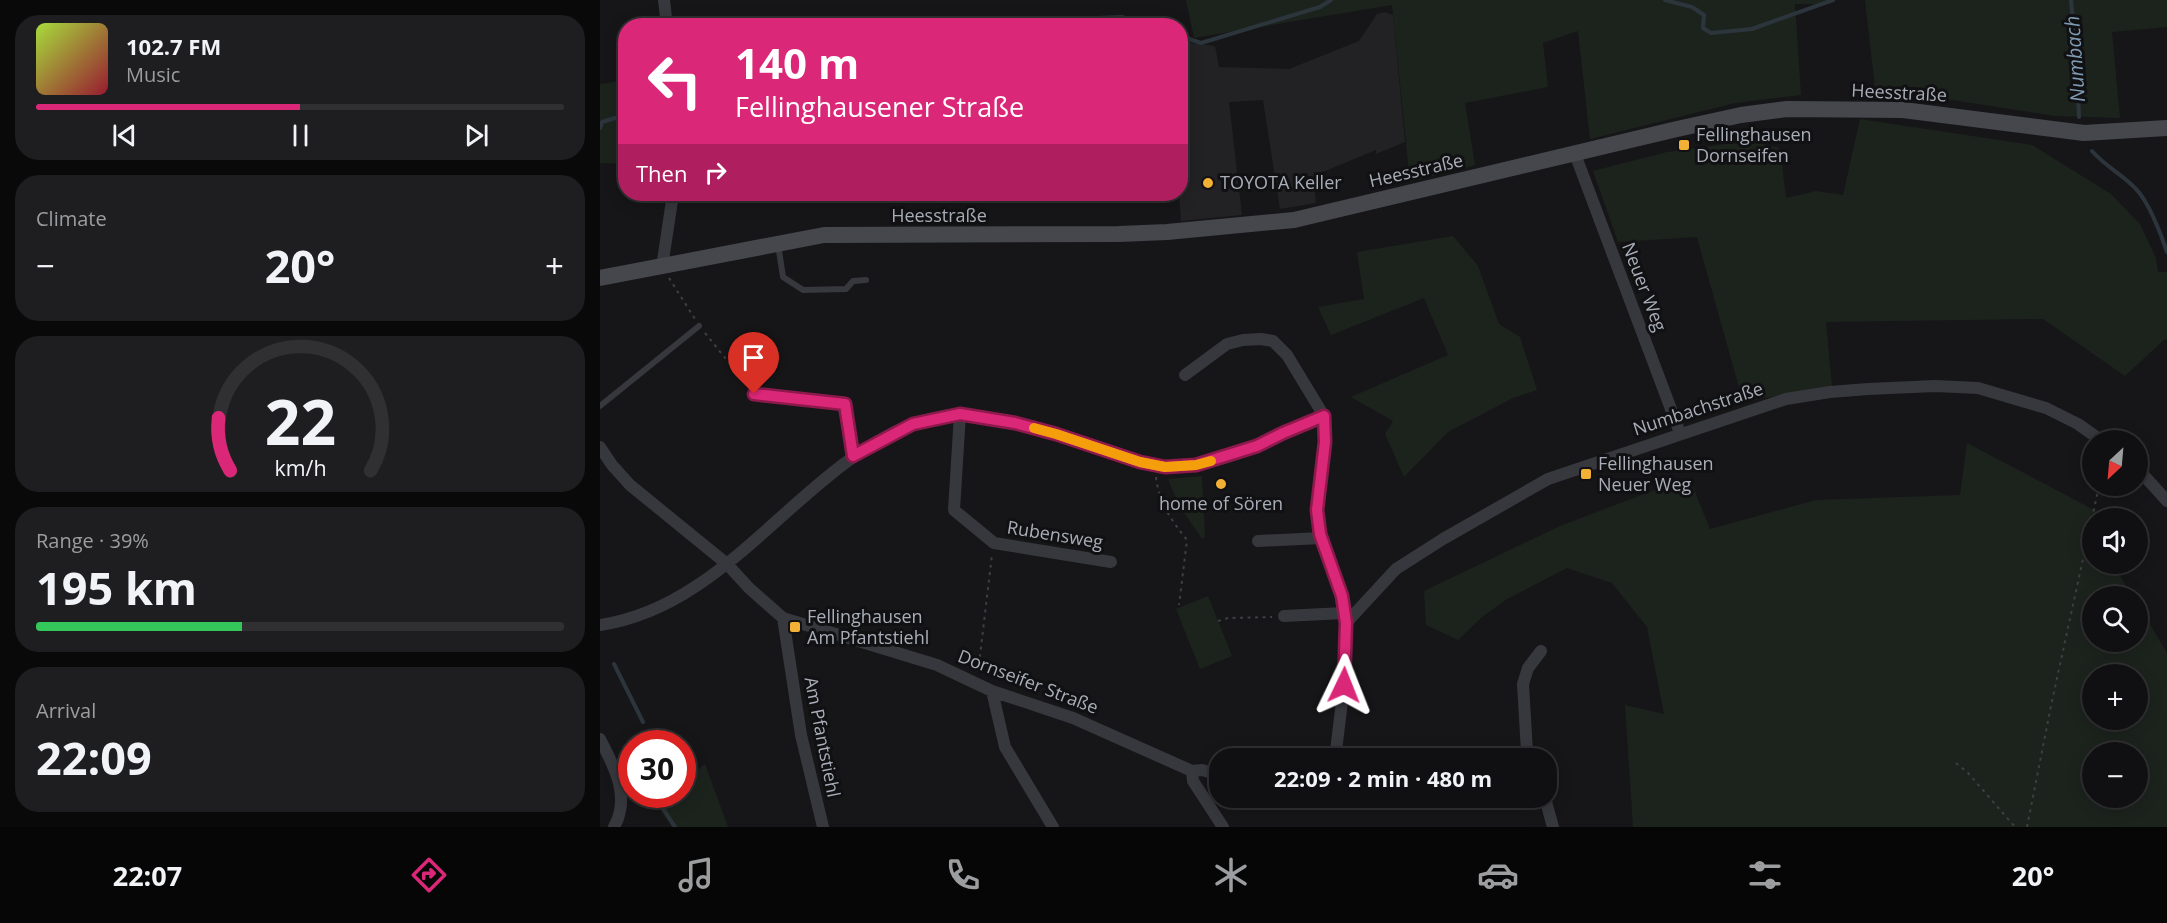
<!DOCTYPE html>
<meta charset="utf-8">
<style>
body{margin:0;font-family:"Open Sans",sans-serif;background:#1e1e20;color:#f1f3f6;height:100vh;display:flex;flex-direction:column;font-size:22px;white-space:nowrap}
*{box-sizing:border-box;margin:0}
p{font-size:20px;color:#9c9d9f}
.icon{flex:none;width:33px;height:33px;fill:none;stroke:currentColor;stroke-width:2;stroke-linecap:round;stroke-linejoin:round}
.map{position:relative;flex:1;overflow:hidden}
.drawer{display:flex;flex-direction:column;gap:15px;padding:15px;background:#09090a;width:600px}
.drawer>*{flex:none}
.top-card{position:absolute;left:18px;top:18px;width:570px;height:183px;border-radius:24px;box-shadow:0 3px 15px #0003,0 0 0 2px #303032;background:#db2777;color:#fff;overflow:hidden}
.needle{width:39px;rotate:206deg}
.fabs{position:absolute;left:1482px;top:430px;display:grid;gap:12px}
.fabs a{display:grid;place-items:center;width:66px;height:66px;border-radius:50%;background:#101012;box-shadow:0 3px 15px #0003,0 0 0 2px #303032;font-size:30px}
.speed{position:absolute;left:18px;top:730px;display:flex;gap:12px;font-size:30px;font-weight:700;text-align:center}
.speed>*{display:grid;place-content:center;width:78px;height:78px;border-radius:50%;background:#101012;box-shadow:0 3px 15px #0003,0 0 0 2px #303032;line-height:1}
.speed .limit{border:9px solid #d22;background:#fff;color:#111}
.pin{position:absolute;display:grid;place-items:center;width:51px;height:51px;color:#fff;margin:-62px -26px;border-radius:50% 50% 50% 0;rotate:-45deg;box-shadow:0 0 6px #0007}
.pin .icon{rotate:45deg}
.me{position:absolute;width:66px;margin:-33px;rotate:2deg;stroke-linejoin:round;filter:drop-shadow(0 0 4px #0008)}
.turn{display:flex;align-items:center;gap:21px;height:126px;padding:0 18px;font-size:27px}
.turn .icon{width:78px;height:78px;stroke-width:2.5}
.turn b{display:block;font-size:42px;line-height:51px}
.then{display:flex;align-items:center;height:57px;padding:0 18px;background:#0003;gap:12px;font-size:22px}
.big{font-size:45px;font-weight:700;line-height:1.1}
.drawer .widget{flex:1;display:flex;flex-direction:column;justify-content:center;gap:9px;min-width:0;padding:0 21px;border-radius:24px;background:#1e1e20}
.drawer .dial{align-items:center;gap:0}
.dial svg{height:156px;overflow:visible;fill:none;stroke:#303032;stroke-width:7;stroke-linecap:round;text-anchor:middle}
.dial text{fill:#f1f3f6;stroke:none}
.song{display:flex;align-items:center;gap:18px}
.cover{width:72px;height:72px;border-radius:9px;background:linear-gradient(135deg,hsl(80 70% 55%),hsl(350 70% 35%))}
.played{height:6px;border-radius:3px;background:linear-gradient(90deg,#db2777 50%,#303032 50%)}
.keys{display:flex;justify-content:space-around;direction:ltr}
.heat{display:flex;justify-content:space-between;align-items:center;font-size:33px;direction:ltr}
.charge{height:9px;border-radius:4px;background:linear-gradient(90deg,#34c759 39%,#303032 0)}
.trip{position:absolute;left:609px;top:748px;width:348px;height:60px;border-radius:24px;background:#101012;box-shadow:0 3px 15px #0003,0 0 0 2px #303032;font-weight:700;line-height:60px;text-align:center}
.tabs{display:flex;height:96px;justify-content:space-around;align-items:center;background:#060607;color:#9c9d9f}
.tabs .icon{width:42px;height:42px}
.tabs .current{color:#db2777}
.tabs b{font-size:27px;color:#f1f3f6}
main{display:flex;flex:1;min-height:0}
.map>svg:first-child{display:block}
</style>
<main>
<section class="drawer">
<div class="widget">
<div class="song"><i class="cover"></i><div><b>102.7 FM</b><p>Music</p></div></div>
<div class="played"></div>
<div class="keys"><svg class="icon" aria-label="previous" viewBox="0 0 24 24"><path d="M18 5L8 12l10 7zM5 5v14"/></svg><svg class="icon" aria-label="pause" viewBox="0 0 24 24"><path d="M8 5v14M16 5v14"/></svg><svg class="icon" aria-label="next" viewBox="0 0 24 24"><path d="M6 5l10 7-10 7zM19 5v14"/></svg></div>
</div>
<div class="widget"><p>Climate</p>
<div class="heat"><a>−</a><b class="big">20°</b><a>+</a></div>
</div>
<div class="widget dial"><svg viewBox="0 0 100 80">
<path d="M14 69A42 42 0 1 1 86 69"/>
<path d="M14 69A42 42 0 0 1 8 42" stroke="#db2777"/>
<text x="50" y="56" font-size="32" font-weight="700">22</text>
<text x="50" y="72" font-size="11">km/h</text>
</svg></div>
<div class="widget"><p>Range · 39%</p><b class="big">195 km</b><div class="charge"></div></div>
<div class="widget"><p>Arrival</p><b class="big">22:09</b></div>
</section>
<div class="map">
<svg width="1567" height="827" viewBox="0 0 1567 827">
<rect width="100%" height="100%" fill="#161618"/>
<path fill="#222225" d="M785,12L793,15L805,142L776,154V150L713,176L716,203L680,209L663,100L629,102L642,215L581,221L579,194L581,42L615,46L619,67L689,69L759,41L777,14Z"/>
<path fill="#1c231d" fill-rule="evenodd" d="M586,0H1236L1230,4H1195L1201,95L1135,103L990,139L978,31L943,43L948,87L865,103L875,165L810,182L792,5L594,38Z
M1265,0H1567V27L1512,32L1520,118L1455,116L1275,88Z
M25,80V164L0,163V84Z
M1260,119L1432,145L1511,194L1540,224L1556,258L1558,272H1567V340L1565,339L1525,376L1443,319L1226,322L1232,386L1143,402L1097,237L1018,242L993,171L1067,152L1149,141L1180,148L1186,198L1216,191L1243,195Z
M853,236L878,266L899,324L920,337L937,390L913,398L848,432L804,477L785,434L793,421L751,397L848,355L824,298L731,335L718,307L764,299L757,252Z
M1367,443L1496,511L1494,519H1492V564H1513L1533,597H1492V642H1538V604L1567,653V827H1033L1025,705L1064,714L1047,627L1012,583L967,568L907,599L882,617L858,640L826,625L824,591L960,526L1089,477L1110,529L1216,500L1360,495ZM1492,675H1538V720H1492ZM1492,753H1538V798H1492Z
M602,476L605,536L602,539L579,505L568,479Z
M608,596L632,656L600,669L576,609Z
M105,764L128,827H72L55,803L66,795H82L83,782Z"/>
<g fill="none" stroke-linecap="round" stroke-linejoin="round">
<path stroke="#2c353c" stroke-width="4" d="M1065,0L1092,7L1104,15L1103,28L1111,33L1152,29L1233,0
M1471,0L1477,70L1479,117
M381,26L395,22L522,17L547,26
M580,36L601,43L720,7L731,0
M26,84L23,86L26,90
M0,128L2,122L22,116L26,110
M1492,151C1506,167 1522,174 1535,188C1548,200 1561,234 1567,252
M14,664L43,722
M57,799L75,827"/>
<path stroke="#3d3f44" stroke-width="2" stroke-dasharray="3 4.5" stroke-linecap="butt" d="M69,278L95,319
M105,333L147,385
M556,477C559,503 571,520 587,540L579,605
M618,621L628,618L672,617
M378,672L392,555
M1356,763L1368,773L1415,827
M1427,827L1452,701L1499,486"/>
<path stroke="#37383d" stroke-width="6" d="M178,244L183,277L203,290L246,289L253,281L266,280
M0,406L99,326"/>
<path stroke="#37383d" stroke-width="12" d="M64,0L67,26
M975,154L1080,433
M62,267L73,194
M585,375L627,344L643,340L661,339L673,341L687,355L724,416L725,442L717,510L720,534L742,596L746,623L744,685L735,759
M154,394L245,404L253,456
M360,414L354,510L394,543L511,562
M0,447L12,465L30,485L127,564L149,588L183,618L337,665L392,691L473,718L592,771L593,781L623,827
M1538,469L1567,501
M658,541L721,538
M684,616L744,613
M183,618L201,735L223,827
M746,623L796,569L843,539L948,479L1186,399L1230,392L1268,389L1335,386L1378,388L1446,408L1478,424L1502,441
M0,625C127,607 198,470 312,424C323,420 349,414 361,414C371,414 382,418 392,419C430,426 465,436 501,449C522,456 544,466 566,467C621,469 675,436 724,416
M392,691L405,747L453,827
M0,739C14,766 31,797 14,827
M930,759L927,752L923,684L928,668L941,651
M592,771L602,770L620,775
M945,798L953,827"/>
<path stroke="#45474d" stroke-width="16" d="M0,278L224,235L519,234L567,232L694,220L1077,129L1141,115L1187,109L1303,110L1484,133L1567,128"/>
</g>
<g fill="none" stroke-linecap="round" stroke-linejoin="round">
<g stroke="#8e194d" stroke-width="15">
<path id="route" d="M154,394L245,404L253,456L313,424L360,414L415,423L456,434L540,462L565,467L596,465L657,446L683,433L724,416L725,442L717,510L720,534L742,596L746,623L744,685"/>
</g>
<use href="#route" stroke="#db2777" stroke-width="10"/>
<path stroke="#f59e0b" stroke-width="10" d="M434,428L456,434L540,462L565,467L596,465L611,461"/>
</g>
<g fill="#f2b134" stroke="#111113" stroke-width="2">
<rect x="1078" y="139" width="12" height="12" rx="3"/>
<circle cx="608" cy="183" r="6"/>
<rect x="980" y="468" width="12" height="12" rx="3"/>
<circle cx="621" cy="484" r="6"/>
<rect x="189" y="621" width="12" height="12" rx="3"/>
</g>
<g text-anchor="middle" stroke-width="6" stroke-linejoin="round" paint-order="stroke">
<g font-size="18" fill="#a8adb8" stroke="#111113">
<text transform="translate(1299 93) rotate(3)" y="6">Heesstraße</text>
<text transform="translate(816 171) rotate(-13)" y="6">Heesstraße</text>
<text x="339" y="222">Heesstraße</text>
<text transform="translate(1044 287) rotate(69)" y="6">Neuer Weg</text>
<text transform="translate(1098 409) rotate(-18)" y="6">Numbachstraße</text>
<text transform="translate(455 535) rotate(9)" y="6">Rubensweg</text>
<text transform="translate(428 682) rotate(21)" y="6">Dornseifer Straße</text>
<text transform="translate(222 737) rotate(79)" y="6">Am Pfantstiehl</text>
</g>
<g font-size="18" fill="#a8adb8" stroke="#111113" text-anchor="start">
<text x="1096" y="141">Fellinghausen<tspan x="1096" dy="21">Dornseifen</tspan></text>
<text x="620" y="189">TOYOTA Keller</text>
<text x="998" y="470">Fellinghausen<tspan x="998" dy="21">Neuer Weg</tspan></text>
<text x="621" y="510" text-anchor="middle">home of Sören</text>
<text x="207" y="623">Fellinghausen<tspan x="207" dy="21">Am Pfantstiehl</tspan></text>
</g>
<g font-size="20" font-style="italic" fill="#7f9bb3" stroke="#111113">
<text transform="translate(1475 59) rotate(-94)" y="7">Numbach</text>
</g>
</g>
</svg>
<div class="fabs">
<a><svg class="needle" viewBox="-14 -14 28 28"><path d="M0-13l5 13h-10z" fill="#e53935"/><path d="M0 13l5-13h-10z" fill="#9c9d9f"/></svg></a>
<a><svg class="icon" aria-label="sound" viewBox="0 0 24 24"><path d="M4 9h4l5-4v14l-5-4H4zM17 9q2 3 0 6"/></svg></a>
<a><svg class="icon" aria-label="search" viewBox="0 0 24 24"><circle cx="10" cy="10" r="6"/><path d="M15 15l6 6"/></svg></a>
<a>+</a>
<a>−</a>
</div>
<div class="speed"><div class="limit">30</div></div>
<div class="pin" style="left:154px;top:394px;background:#d93025"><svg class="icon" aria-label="arrive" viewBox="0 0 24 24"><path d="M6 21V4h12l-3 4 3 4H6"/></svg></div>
<svg class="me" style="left:744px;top:685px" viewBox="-20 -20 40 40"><path d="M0-17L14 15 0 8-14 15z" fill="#db2777" stroke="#fff" stroke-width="4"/></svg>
<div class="trip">22:09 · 2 min · 480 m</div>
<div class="top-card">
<div class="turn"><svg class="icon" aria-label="left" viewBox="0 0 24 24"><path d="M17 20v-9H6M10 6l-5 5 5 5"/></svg><div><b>140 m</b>Fellinghausener Straße</div></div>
<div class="then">Then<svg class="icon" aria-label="right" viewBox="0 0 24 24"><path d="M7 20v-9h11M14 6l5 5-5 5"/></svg></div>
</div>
</div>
</main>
<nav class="tabs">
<b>22:07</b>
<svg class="icon current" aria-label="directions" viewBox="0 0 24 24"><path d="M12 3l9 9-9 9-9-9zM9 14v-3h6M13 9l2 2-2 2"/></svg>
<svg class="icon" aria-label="music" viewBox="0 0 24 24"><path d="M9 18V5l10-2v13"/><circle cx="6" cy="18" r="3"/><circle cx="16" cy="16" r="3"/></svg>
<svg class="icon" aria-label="phone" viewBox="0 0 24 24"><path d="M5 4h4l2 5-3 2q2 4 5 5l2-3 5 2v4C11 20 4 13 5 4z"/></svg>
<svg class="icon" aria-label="climate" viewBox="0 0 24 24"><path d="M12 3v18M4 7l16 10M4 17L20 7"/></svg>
<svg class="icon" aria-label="car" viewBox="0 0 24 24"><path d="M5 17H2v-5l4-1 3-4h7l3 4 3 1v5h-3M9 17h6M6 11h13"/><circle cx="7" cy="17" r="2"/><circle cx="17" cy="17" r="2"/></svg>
<svg class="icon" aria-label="filters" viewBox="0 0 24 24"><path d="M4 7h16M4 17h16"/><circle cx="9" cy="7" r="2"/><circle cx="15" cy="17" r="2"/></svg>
<b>20°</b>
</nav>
